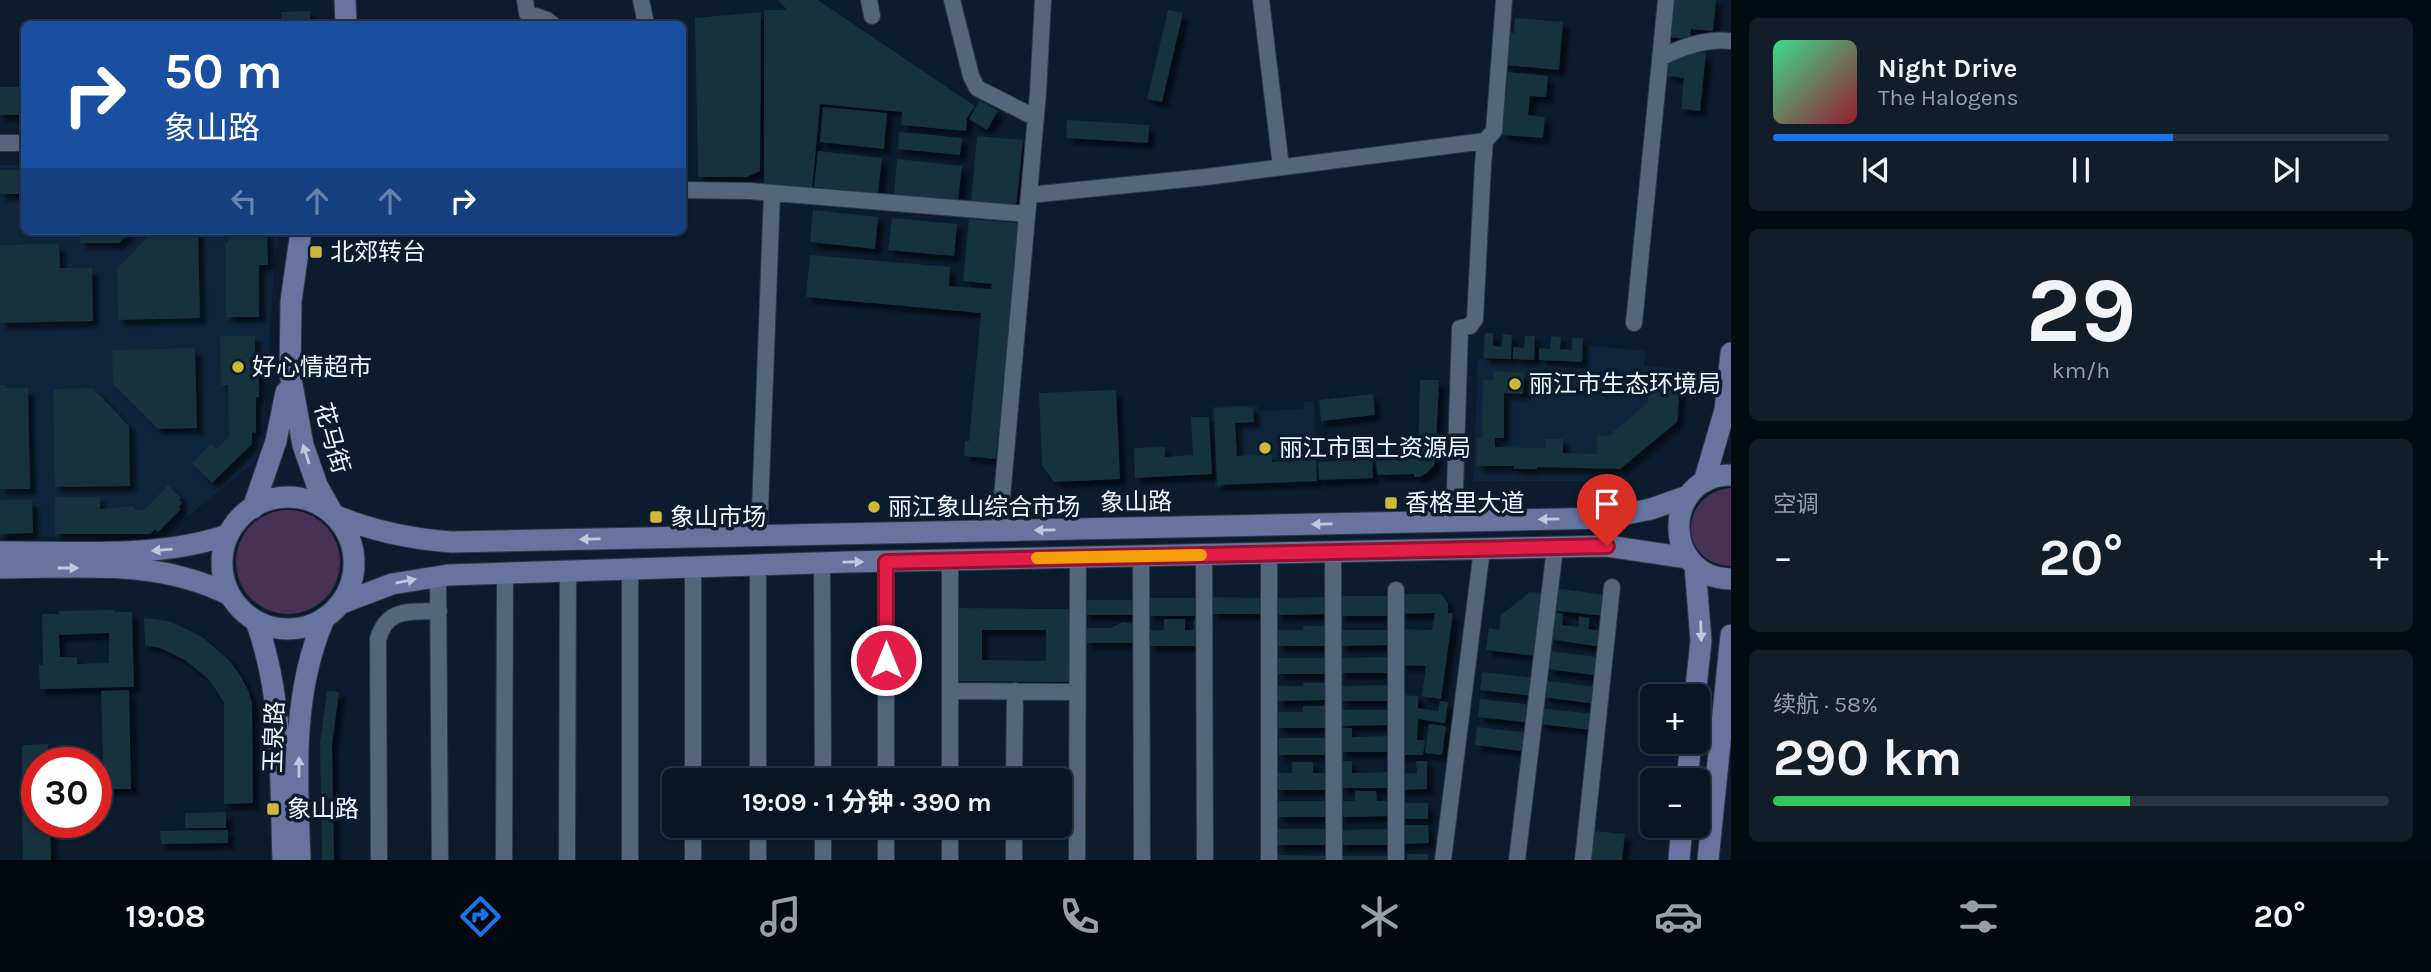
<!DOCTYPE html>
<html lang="zh">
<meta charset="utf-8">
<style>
body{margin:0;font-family:Karla,"Noto Sans SC",sans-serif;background:#111e2a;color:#f1f3f6;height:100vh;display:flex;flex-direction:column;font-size:26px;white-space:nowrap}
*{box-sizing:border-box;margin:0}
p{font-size:23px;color:#989fa5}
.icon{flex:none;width:38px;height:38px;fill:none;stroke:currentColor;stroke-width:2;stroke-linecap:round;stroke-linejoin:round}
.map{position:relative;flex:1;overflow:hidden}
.drawer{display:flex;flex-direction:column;gap:18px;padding:18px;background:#040c13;width:700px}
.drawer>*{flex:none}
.hud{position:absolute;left:21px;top:21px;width:665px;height:214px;border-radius:10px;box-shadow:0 2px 5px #0004,0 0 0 2px #293440;background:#1a4fa0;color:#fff;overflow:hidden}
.controls{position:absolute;left:1640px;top:684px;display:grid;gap:14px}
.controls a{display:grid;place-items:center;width:70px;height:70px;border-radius:10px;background:#081522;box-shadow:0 2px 5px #0004,0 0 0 2px #293440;font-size:35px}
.speed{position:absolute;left:21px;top:747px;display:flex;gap:14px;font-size:35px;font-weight:700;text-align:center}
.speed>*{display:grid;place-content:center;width:91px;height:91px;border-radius:50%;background:#081522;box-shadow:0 2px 5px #0004,0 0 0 2px #293440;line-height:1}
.speed .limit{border:10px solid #d22;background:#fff;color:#111}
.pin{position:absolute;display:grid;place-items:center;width:60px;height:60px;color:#fff;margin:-72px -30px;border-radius:50% 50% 50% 0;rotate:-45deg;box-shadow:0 0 7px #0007}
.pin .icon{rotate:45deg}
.me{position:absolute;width:77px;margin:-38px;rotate:0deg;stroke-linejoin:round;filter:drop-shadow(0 0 5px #0008)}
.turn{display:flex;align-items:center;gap:24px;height:147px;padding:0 28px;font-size:32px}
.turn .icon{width:91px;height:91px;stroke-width:2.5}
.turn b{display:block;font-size:49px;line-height:60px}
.lanes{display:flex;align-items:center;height:66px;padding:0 28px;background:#0003;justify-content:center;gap:35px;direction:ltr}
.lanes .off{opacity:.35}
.big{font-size:52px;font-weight:700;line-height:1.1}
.drawer .tile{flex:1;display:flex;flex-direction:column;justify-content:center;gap:10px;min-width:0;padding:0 24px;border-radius:10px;background:#111e2a}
.drawer .dial{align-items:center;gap:0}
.dial b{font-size:91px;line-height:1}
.song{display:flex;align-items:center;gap:21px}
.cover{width:84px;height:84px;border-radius:10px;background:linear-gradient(135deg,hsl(150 70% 55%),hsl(350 70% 35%))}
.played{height:7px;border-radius:4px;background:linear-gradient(90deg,#1a73e8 65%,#293440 65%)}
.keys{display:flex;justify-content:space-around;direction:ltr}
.heat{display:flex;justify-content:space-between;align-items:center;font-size:38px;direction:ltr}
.charge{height:10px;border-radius:5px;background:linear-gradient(90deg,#34c759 58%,#293440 0)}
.trip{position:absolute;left:662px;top:768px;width:410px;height:70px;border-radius:10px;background:#081522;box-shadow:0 2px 5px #0004,0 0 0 2px #293440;font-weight:700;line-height:70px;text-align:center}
.tabs{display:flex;height:112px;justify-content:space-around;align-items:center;background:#03080e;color:#989fa5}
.tabs .icon{width:49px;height:49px}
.tabs .active{color:#1a73e8}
.tabs b{font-size:32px;color:#f1f3f6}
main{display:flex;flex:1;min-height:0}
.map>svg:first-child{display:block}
</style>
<main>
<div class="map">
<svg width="1731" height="860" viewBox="0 0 1731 860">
<defs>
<filter id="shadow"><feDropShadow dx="6" dy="6" stdDeviation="2" flood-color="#0009"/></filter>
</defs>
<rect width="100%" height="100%" fill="#0b1c2e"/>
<path fill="#0f253c" d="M0,165H24V231H280L275,253L263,442L255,461L168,533L152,537H0Z
M1585,345L1645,351L1644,366L1683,369L1678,432L1616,481H1473L1478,359L1583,365Z
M1314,401L1318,484L1215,487L1212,407L1257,405L1258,411L1303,409L1304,402Z"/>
<path fill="#483154" d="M1729,488H1731V566C1679,564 1677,496 1729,488Z
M236 562a52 52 0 1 1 104 0a52 52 0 1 1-104 0Z"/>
<path fill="#12333d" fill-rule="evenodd" filter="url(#shadow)" d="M778,0H818L975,106L967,118L966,131L901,125L902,112L820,104L812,189L764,185V10H787Z
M1668,0H1716L1713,31L1691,29L1690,39L1665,37Z
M1168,10L1183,13L1162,102L1147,99Z
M310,11V24H282L281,12Z
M761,12L760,171L746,177H698L695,18Z
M1515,18L1563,22L1559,70L1505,65L1507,32L1514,33Z
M1700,52L1706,53L1700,111L1681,109L1684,78L1666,76L1667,61Z
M1508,72L1548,76L1546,97L1530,96L1528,115L1545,117L1543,138L1502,135Z
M0,87H24V115H0Z
M980,100L998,111L987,130L969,119Z
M823,107L887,113L884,149L820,142Z
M1067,120L1149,125L1148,143L1066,138Z
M899,132L962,138L960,155L898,149Z
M977,136L1023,140L1016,207L971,202Z
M818,151L882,158L878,193L814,187Z
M897,159L962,166L958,201L894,195Z
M0,170H24V194H0Z
M813,210L878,217L875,249L810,242Z
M892,218L957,224L954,256L888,250Z
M969,219L1019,223L996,459L964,456L965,441H969L981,313L806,297L810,255L950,267L949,286L991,289L992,284L963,281Z
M80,231H132L119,243H80Z
M153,231H198L200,318L118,320L117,269Z
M228,231H267L268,265H259V317H226L225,243H228Z
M59,244L60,268H92L93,321L0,323V245Z
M1485,333H1493V346L1502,347L1503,334L1512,335L1511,359L1483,358Z
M220,336H255V371L259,372V397H256V433L252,432V444L212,483L192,463L211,444L217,449L229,437L228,385H221Z
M1525,336H1535L1534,360L1513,359V347L1524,348Z
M1551,336L1561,337L1560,349L1572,350V338H1583L1582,362L1539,360V348L1550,349Z
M195,348L197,428L158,429L113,384L112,350Z
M1651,370L1681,372L1677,422L1620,469L1537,467V469H1514V466H1477V438H1482L1483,380H1493L1494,371L1524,373L1523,394L1504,393V438H1495V447L1546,448V439H1563V453L1597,454V435L1608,436L1648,403Z
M1420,380H1439L1435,464L1428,472L1420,477H1414V474L1377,475L1376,461L1418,458Z
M0,385H6V388H28L30,489H0Z
M93,388L129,426L130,486L55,487L53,389Z
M1116,390L1120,479L1054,482L1042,465L1039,393Z
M1373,394L1375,415L1321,421L1319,400Z
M1253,407L1254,422L1235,423L1237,456L1272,454V462L1316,460L1317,481L1217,485L1214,408Z
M1191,417H1209L1212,474L1135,478L1134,448L1165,447V457L1193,455Z
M1372,459L1373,478L1319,480L1318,462Z
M168,485L181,498L179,500L182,503L179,507L181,509L158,532L155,529L150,534H55V497H100V509L134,506V510H144Z
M0,500H32L33,533L0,534Z
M1554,588L1606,595L1604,616L1551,610Z
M1530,592L1543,593L1536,656L1486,650L1489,628L1499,630L1501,615Z
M1400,594H1441L1448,603V613H1453L1441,699L1422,696L1426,666L1400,665L1401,629L1432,630L1435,613L1401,614Z
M1339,596H1390L1391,616H1339Z
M1211,597L1263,598V614H1211Z
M1327,597L1328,614L1276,615V598Z
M1148,598H1200V616H1148Z
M1083,600H1138V615H1083Z
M956,608L1070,609V682L956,681ZM982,630H1046V661L982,660Z
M114,610V612H132L134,687L40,689L39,665H43L42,614H59V611ZM109,633V663L77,664V657H60L59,635Z
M1553,612L1563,614L1562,625L1578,627L1579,616L1590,618L1588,629L1604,631L1602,647L1549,639Z
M144,618L169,621L201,636L229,660L240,675L248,690L252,703L253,803L224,804V703L216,690L207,678L185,660L160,648L145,645Z
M1164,619H1185V630H1194V619H1201V646H1149V630H1164Z
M1122,622L1133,624L1137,628V643H1085V628H1111Z
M1303,626H1328V646H1278V630H1303Z
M1340,630H1392L1393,645L1340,646Z
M1550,651L1604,658L1601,676L1548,669Z
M1392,657V673H1339V658Z
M1277,658H1328V674H1277Z
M1482,672L1536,678L1534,696L1480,690Z
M1545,681L1598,687L1596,704L1543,697Z
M1303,683H1329V700L1278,701V686H1303Z
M1393,685V701H1341L1340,686Z
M129,690L131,789H104L101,691Z
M327,691L339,692L332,744L334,860H322L320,743Z
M1399,695L1418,696V708L1438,711L1440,701L1448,702L1445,723L1418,719L1417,740H1425L1423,755H1398Z
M1480,699L1533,705L1531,723L1478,717Z
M1303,706H1328V728H1278V712H1303Z
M1540,708L1594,714L1592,730L1538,724Z
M1340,710H1393V725L1340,726Z
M1429,724L1446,726L1442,755L1425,753Z
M1477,727L1530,733L1528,752L1475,745Z
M1340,728H1352V737L1392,736L1393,752H1340Z
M1279,738H1328V755H1279Z
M48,744V763H37V789H22V745Z
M1340,761H1352V773L1392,772L1393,788H1340Z
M1416,761H1427V789L1399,790V774L1417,773Z
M1292,762H1313V773H1326V790H1277V773H1292Z
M1355,791H1376L1377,801H1391L1392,816L1339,817V801H1355Z
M37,796V822H50L51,860H23L22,799Z
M1278,801H1327V817H1278Z
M1399,803H1428V819H1400Z
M226,812V828H185V813Z
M1399,825H1428L1429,843L1400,844Z
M1277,829H1326V845H1277Z
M1391,829V845H1339V830Z
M228,830V843L161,844L160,831Z
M1594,831L1625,834L1622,860H1591Z
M1407,854H1428V860H1407Z
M1277,855L1326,856V860H1277Z
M1339,856H1391V860H1339Z"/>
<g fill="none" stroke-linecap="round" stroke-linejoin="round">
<g stroke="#303643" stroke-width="18">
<path id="street" d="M525,0L527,13L547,20L552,24
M641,0L646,24
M869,0L872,16
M952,0L971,76L977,88L1036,118
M1261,0L1281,167
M1660,58C1682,47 1706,38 1731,41
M0,143H24
M682,190L750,191L1027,214
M1029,195L1206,177L1485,141
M1634,323L1666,0
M1454,521L1460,328L1470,326L1475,319L1483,165L1485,141L1494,131L1504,0
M999,531L1038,93L1043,0
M759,536L772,193
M1333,552L1334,860
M1204,555L1205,860
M1141,556L1142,860
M886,562V780
M822,563L823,780
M758,565V780
M693,567V780
M630,569V860
M438,576L440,860
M950,691L1077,692
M950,780V560
M1014,780L1015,691
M693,826V860
M758,826V860
M823,826V860
M886,826V860
M950,826V860
M379,860L378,639C387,607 411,612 439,611
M504,860L505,574
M567,860L568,571
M1014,860V826
M1077,860L1078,558
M1269,860V554
M1396,860V590
M1443,860L1482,549
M1517,860L1555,548
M1583,860L1612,587"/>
</g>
<g stroke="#303643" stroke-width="23">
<path id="secondary" d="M345,0L346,24
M301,231L291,301L290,373L303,445L317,485L333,514
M1731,475C1662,475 1661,578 1731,579
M1704,482L1725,410L1731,353
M222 563a66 66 0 1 1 132 0a66 66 0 1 1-132 0Z
M253,508L276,441L286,392
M334,515C372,531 410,539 452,542L1606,518L1651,509L1688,496
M0,552C76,551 156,559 228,535
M1695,566L1701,641L1695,696
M0,568C80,568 156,558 230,595
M342,603L392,584L448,575L846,562L1607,546L1688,558
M256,621C284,698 280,779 283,860
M1687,780L1691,742
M300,860C297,779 291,695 324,619
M1679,860L1682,826
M1708,860L1731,635"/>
</g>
<use href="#street" stroke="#53667c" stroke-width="16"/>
<use href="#secondary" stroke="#67749f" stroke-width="21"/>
</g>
<defs><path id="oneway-solid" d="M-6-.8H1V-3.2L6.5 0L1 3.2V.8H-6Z" transform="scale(1.75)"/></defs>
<g fill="#bfc8dc">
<use href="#oneway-solid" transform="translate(306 454) rotate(-108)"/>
<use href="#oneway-solid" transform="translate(1549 519) rotate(179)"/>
<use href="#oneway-solid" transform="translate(1322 524) rotate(179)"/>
<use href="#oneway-solid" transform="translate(1045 530) rotate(179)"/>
<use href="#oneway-solid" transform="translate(590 539) rotate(179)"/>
<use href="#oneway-solid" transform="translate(162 550) rotate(175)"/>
<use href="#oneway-solid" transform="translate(853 562) rotate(-1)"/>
<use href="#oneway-solid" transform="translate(68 568)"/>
<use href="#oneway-solid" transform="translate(406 581) rotate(-11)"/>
<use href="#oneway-solid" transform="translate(1701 631) rotate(88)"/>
<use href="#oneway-solid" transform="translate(299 767) rotate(-90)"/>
</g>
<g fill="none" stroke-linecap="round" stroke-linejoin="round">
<g stroke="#92132f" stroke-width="18">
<path id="route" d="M886,660V562L1607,546"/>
</g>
<use href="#route" stroke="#e11d48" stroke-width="12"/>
<path stroke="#f59e0b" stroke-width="12" d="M1037,558L1201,555"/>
</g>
<g fill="#cfb837" stroke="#0b1c2e" stroke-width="2.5">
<rect x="309" y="245" width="14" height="14" rx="3.5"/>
<circle cx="238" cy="367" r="7"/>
<circle cx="1515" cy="384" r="7"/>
<circle cx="1265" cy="448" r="7"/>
<rect x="1384" y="496" width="14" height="14" rx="3.5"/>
<circle cx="874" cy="507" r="7"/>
<rect x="649" y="510" width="14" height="14" rx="3.5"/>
<rect x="266" y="802" width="14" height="14" rx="3.5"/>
</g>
<g text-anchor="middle" stroke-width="7" stroke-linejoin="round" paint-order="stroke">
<g font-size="24" fill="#eff6fd" stroke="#0b1c2e" text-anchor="start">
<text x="330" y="260">北郊转台</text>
<text x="252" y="375">好心情超市</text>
<text x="1529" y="392">丽江市生态环境局</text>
<text x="1279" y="456">丽江市国土资源局</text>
<text x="1405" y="511">香格里大道</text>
<text x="888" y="515">丽江象山综合市场</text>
<text x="670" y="525">象山市场</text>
<text x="287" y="817">象山路</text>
</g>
<g font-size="24" fill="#eff6fd" stroke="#0b1c2e">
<text transform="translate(332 438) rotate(74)" y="8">花马街</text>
<text transform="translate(1136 502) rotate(-1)" y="8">象山路</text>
<text transform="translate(274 737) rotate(-88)" y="8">玉泉路</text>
</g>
</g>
</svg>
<div class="controls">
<a>+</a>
<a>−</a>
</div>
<div class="speed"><div class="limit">30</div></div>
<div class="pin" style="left:1607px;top:546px;background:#d93025"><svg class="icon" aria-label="arrive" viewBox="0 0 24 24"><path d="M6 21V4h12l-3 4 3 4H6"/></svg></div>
<svg class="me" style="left:886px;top:660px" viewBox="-20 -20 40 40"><circle r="17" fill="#e11d48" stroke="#fff" stroke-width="3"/><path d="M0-11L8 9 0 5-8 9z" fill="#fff"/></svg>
<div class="trip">19:09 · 1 分钟 · 390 m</div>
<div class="hud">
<div class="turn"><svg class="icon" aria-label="right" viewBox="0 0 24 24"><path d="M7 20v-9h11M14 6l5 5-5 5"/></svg><div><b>50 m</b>象山路</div></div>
<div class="lanes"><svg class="icon off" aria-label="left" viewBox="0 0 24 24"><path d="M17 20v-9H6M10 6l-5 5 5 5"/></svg><svg class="icon off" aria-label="ahead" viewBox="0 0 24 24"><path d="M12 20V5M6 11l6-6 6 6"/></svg><svg class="icon off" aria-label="ahead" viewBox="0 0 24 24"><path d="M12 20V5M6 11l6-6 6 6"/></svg><svg class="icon" aria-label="right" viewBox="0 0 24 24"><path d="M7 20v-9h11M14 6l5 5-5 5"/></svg></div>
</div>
</div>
<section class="drawer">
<div class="tile">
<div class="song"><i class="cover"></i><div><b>Night Drive</b><p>The Halogens</p></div></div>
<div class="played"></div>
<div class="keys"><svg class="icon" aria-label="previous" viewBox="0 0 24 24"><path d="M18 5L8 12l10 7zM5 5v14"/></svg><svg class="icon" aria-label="pause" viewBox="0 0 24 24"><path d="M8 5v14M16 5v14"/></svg><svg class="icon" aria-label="next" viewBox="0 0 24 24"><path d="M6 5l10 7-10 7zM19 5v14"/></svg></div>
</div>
<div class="tile dial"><b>29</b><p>km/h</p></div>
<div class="tile"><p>空调</p>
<div class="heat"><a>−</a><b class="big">20°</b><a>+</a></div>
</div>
<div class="tile"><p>续航 · 58%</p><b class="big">290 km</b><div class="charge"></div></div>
</section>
</main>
<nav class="tabs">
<b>19:08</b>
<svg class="icon active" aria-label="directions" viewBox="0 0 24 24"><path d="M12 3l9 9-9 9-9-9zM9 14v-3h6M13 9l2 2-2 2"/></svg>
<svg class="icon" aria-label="music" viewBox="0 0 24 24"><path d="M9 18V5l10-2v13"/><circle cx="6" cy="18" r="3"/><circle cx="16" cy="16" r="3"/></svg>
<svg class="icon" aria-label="phone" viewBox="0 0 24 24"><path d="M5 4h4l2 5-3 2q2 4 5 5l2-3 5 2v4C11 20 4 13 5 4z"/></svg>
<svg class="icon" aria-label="climate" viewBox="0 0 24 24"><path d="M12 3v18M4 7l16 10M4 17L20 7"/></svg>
<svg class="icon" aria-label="car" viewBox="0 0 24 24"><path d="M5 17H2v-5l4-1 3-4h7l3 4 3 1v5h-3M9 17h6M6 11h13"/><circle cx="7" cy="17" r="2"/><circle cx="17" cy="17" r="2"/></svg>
<svg class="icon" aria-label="filters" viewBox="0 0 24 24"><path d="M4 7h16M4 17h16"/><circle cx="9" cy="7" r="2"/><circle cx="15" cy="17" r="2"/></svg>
<b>20°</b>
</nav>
